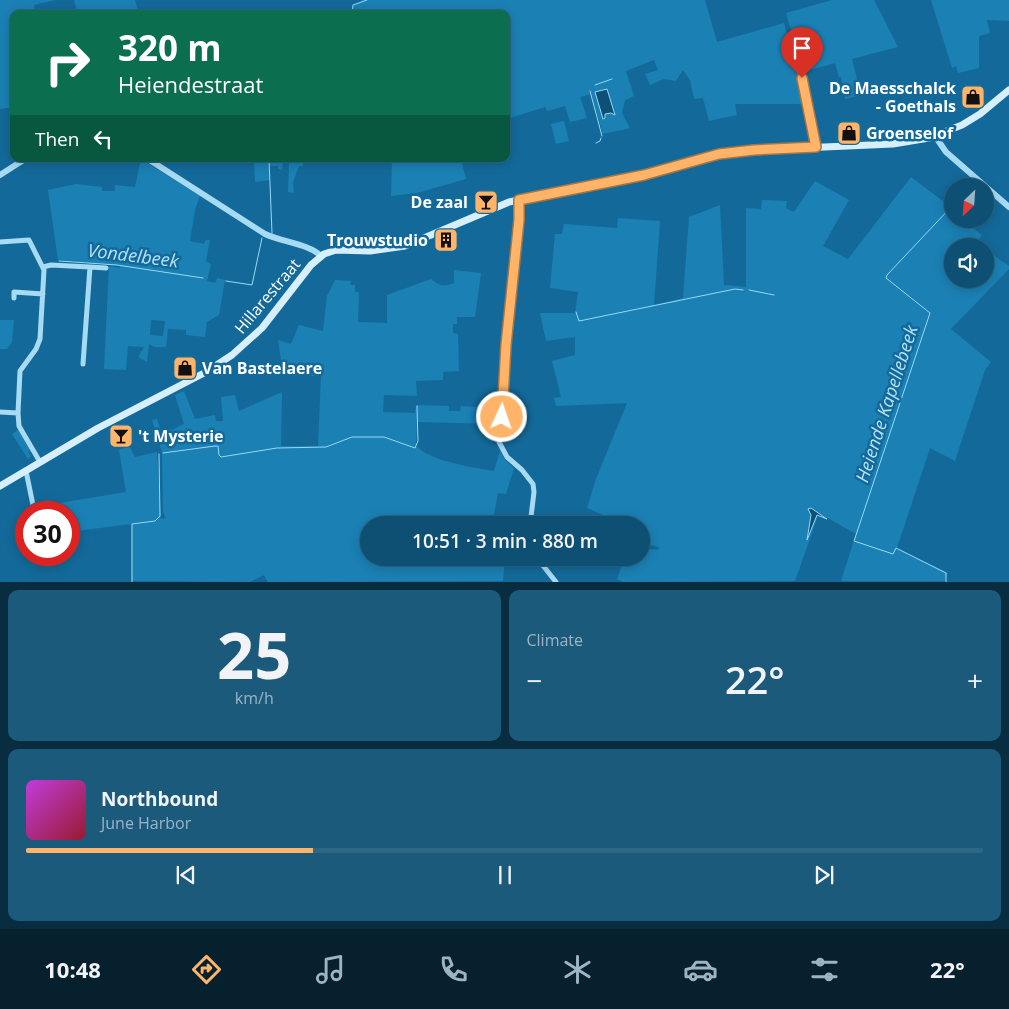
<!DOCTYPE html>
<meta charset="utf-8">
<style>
body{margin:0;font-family:"Open Sans",sans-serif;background:#1c5a7c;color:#f1f3f6;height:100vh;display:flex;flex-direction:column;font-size:19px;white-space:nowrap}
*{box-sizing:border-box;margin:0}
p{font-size:16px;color:#9bb5c5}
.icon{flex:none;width:28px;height:28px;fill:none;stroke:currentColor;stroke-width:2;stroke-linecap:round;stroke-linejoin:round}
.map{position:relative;height:582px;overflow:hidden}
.details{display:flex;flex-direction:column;gap:8px;padding:8px;background:#082c40;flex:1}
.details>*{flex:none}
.guide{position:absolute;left:10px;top:10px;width:500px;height:152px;border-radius:10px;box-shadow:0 2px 12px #0003,0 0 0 1px #2e6786;background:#0b6e4f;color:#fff;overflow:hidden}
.needle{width:32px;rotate:205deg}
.controls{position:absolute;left:944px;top:178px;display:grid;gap:10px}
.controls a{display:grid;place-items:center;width:50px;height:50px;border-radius:50%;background:#0e5074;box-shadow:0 2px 12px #0003,0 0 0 1px #2e6786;font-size:25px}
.speed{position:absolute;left:15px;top:501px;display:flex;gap:10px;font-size:25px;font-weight:700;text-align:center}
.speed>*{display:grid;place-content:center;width:65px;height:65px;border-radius:50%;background:#0e5074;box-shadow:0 2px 12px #0003,0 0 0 1px #2e6786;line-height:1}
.speed .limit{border:8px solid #d22;background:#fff;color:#111}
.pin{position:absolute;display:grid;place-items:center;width:42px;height:42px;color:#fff;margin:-51px -21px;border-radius:50% 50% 50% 0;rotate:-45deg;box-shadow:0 0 5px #0007}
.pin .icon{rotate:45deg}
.me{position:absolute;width:55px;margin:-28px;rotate:3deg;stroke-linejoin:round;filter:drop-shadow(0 0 4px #0008)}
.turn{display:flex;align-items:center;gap:18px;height:105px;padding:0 25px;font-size:22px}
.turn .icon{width:65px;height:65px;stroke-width:2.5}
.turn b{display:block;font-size:35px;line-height:42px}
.then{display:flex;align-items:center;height:48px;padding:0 25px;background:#0003;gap:10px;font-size:19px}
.big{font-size:38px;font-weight:600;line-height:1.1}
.details .widget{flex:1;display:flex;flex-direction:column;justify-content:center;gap:8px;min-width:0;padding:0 18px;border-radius:10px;background:#1c5a7c}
.details .dial{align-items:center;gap:0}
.dial b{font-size:65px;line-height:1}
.song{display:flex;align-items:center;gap:15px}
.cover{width:60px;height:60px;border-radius:8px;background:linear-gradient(135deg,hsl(290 70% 55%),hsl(350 70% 35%))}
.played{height:5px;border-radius:2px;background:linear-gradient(90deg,#ffb469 30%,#2e6786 30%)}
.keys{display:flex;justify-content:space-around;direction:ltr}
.heat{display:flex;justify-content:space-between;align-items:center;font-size:28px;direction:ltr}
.details .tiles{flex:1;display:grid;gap:8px;grid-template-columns:1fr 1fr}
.widget:last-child{grid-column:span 2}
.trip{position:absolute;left:360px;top:516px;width:290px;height:50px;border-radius:25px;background:#0e5074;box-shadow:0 2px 12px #0003,0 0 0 1px #2e6786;font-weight:600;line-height:50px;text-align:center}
.tab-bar{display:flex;height:80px;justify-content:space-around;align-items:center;background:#06202e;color:#9bb5c5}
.tab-bar .icon{width:35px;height:35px}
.tab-bar .selected{color:#ffb469}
.tab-bar b{font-size:22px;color:#f1f3f6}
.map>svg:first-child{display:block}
</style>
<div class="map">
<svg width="1009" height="582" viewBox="0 0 1009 582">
<rect width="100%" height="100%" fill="#136a9a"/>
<path fill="#1b80b4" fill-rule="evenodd" d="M0,0H55L34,5L36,14H14V61L10,63L14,69V107L0,109Z
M74,0H135L139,14H78Z
M363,0H705L717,42L784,23L806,104H735L737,115L709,121L703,98L694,99L690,80L683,70L676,81L664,79L650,85L645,74L658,70L654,60L626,71L634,96L625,100L622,113L630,128L603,134L591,94L580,97L587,118L570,122L565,106L547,111L545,107L510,118L506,88L511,86L510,79H506V14H351L352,6Z
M832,0H874L898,47L852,59L861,95L845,99L841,77H839L835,63L803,72L786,13Z
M931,0H1009V21L987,20L990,33L979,36V68L958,73L956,66L952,68Z
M564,121L569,141L556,144L551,124Z
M141,159L200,196L195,210L190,241L204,244L206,240H210L206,261L211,264L207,281L215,283L217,278L225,280L219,315L207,322L205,337L186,335V330L168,329L166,347H154L149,344L147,362L138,357L144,347L128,346L126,370L104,369L109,266L120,268V266L58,260L48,190L76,184L102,187V191H115V185L135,187ZM151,320L165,321L163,336L150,335Z
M254,159H309V162H303V166H299L293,182L294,193L288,192L289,163H283L282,170L278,169V166H269V180L255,182Z
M392,159H461L466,179L417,193L391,196Z
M911,177L952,208V219H972L975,222L971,226L982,235L976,242L981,246H952V279H985V249L1009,266V269L951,329L991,362L985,370L955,461L930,448L897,548L948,573L945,581H841L856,534L819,513L795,581L623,582L617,579L624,558H641V548L658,550L659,547L641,543V525H604L607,517L587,508L596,479L627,403L556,406L554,398L561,397L552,361L575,355V337L546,341L540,313H575L578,292L550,288L555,234H562L564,224L617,228L618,218L660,221L654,305L683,298L689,217L720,205L724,285L746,287V208L761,209L762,200L787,201L786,208L794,212L815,181L849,200L823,246L848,259Z
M454,270L481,273L475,317H457V324H453V333L458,334L459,371L443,372V380L416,381L417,396L384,395L383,412L415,413L416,405L449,406V411H460L461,406L498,408V424L417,422L416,446C432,462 472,467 494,471L500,451L505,460L514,468L506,494L498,493L492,525L425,522L424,525H369V558L505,559L503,581L268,582L264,575L250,582L131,581V524L69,532V512H36L35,507L126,492L119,450L129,446L135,457L157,452L161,519L166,518L163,512L162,452L152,420L157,419L162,435L168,434L167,428L172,430L184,424L175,395L184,391L195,419L215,415L216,421H223L221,397L235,395L239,411L282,392L281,446H318L321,376H302V372L283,373L278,340L291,344L299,325L323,331L327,296L335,280L351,281L350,285H355V292H359L358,322L387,323V295L431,279C440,286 444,287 454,283Z
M0,320H14L12,342L7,349H0Z
M16,423L31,452L27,451L23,445L31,456L28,459L12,434L18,430Z"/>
<path fill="#0c5077" stroke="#99d8f6" d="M607,89L615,115L611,113L605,114V118L603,119L595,92Z
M811,508L827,519L817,515L807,540L811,515L808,509Z"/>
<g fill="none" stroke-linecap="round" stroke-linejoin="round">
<path stroke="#99d8f6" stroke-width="1" d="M352,14L353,5L367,0
M595,85L612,79
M590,91L602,136
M596,143L600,141L601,138
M269,159L272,233
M59,261L117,265L203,278
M226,281L252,285L262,238
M749,290L774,295
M576,312L579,321L735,289L743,290
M163,453L215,446H218L219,455L221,457L277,448L326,447L352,437H384L415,448L418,441L417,406
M132,582V524L155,521L160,516L159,454
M946,582V573L896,548L893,554L854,541L930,313L886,278L887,275L952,206"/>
<path stroke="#a7daf3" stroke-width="5" d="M797,62L810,108L816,147
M519,200V220L506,345L499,442L507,457L522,470L533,484L534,492L530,525
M0,242L29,240L44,270L40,339L36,349L20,371L18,413L19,426L40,462
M43,267L51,265L90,267L83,364
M90,267L106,268
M14,298V292L43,294
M0,412L18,413
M26,471L33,505
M537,558L556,582"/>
<path stroke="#a7daf3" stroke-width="6" d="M935,136L946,152L1009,207
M148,159L265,234C282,242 309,244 321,256
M0,175L25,159"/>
<path stroke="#d7effd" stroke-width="7" d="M0,486L98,428L206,372L232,355L262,328L311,265L324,254L336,250L370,251L405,246L509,202L644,175L719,154L754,150L893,144L929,138L962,125L980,114L1009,90"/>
</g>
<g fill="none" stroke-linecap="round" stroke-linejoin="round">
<g stroke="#a67544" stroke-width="12">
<path id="route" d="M502,417L506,345L519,220V200L644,175L719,154L754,150L816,147L802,78"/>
</g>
<use href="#route" stroke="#ffb469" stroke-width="9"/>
</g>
<defs>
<g id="shop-square" transform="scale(1.25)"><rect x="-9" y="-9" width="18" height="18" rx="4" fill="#ffb469" stroke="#136a9a"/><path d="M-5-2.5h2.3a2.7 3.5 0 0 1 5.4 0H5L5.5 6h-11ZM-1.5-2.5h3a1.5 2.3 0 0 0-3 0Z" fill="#111"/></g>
<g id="bar-square" transform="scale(1.25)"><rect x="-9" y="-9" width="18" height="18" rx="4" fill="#ffb469" stroke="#136a9a"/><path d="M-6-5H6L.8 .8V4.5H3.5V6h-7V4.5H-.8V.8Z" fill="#111"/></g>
<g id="building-square" transform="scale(1.25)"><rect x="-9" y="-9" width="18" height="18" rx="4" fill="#ffb469" stroke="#136a9a"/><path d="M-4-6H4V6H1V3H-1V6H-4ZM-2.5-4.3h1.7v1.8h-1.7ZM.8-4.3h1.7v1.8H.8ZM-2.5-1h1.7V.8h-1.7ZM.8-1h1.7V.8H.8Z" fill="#111"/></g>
</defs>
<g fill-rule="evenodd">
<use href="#shop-square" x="973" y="97"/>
<use href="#shop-square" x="849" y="133"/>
<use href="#bar-square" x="486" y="202"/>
<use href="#building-square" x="446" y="240"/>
<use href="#shop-square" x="185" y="368"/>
<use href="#bar-square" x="121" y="436"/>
</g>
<g text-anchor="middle" stroke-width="5" stroke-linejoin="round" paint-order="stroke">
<g font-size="16" font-weight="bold" fill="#fff" stroke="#136a9a" text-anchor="end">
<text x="956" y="94">De Maesschalck<tspan x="956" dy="18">- Goethals</tspan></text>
<text x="866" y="139" text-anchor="start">Groenselof</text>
<text x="468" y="208">De zaal</text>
<text x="428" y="246">Trouwstudio</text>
<text x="202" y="374" text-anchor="start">Van Bastelaere</text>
<text x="138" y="442" text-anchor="start">'t Mysterie</text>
</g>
<g font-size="16" fill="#fff" stroke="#136a9a">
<text transform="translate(267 296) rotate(-50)" y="6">Hillarestraat</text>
</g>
<g font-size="18" font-style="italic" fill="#b4e2fa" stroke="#136a9a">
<text transform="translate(133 256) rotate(7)" y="6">Vondelbeek</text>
<text transform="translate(887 404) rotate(-72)" y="6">Heiende Kapellebeek</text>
</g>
</g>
</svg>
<div class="controls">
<a><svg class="needle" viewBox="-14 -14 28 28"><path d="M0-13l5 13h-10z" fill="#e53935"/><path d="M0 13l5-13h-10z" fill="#9bb5c5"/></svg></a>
<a><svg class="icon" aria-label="sound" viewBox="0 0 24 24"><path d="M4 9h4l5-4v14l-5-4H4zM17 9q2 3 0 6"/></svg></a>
</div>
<div class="speed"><div class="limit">30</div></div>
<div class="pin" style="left:802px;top:78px;background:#d93025"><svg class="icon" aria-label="arrive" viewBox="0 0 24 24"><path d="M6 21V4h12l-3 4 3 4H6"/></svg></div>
<svg class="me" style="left:502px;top:417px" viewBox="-20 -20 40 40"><circle r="17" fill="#ffb469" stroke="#fff" stroke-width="3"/><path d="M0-11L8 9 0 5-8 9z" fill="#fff"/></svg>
<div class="trip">10:51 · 3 min · 880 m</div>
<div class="guide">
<div class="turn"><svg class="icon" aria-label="right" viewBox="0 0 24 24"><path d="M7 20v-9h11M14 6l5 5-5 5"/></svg><div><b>320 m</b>Heiendestraat</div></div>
<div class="then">Then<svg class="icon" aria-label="left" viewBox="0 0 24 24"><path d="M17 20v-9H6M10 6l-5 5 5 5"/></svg></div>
</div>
</div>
<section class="details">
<div class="tiles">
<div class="widget dial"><b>25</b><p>km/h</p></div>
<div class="widget"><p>Climate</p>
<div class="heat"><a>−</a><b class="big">22°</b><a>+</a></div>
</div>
<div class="widget">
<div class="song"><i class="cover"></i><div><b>Northbound</b><p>June Harbor</p></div></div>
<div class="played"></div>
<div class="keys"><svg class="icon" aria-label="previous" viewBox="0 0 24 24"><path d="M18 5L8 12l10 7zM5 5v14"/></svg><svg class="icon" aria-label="pause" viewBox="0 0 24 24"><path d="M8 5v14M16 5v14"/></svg><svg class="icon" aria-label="next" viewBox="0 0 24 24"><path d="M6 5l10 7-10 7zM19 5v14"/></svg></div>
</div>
</div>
</section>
<nav class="tab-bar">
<b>10:48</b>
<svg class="icon selected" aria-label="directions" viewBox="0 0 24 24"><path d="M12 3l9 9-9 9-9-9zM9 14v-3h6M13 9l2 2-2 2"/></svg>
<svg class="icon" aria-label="music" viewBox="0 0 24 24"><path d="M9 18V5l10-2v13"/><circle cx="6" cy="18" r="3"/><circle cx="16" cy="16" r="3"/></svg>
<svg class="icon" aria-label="phone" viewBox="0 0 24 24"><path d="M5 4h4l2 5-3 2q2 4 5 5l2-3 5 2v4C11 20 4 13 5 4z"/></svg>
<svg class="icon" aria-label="climate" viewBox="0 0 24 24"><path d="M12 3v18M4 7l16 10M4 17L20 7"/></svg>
<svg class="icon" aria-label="car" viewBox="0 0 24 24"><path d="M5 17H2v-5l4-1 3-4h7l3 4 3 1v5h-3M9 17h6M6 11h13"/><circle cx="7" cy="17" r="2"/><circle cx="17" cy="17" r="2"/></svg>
<svg class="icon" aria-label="filters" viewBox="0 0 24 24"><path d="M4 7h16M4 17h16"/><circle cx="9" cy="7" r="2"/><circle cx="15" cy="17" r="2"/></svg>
<b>22°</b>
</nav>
